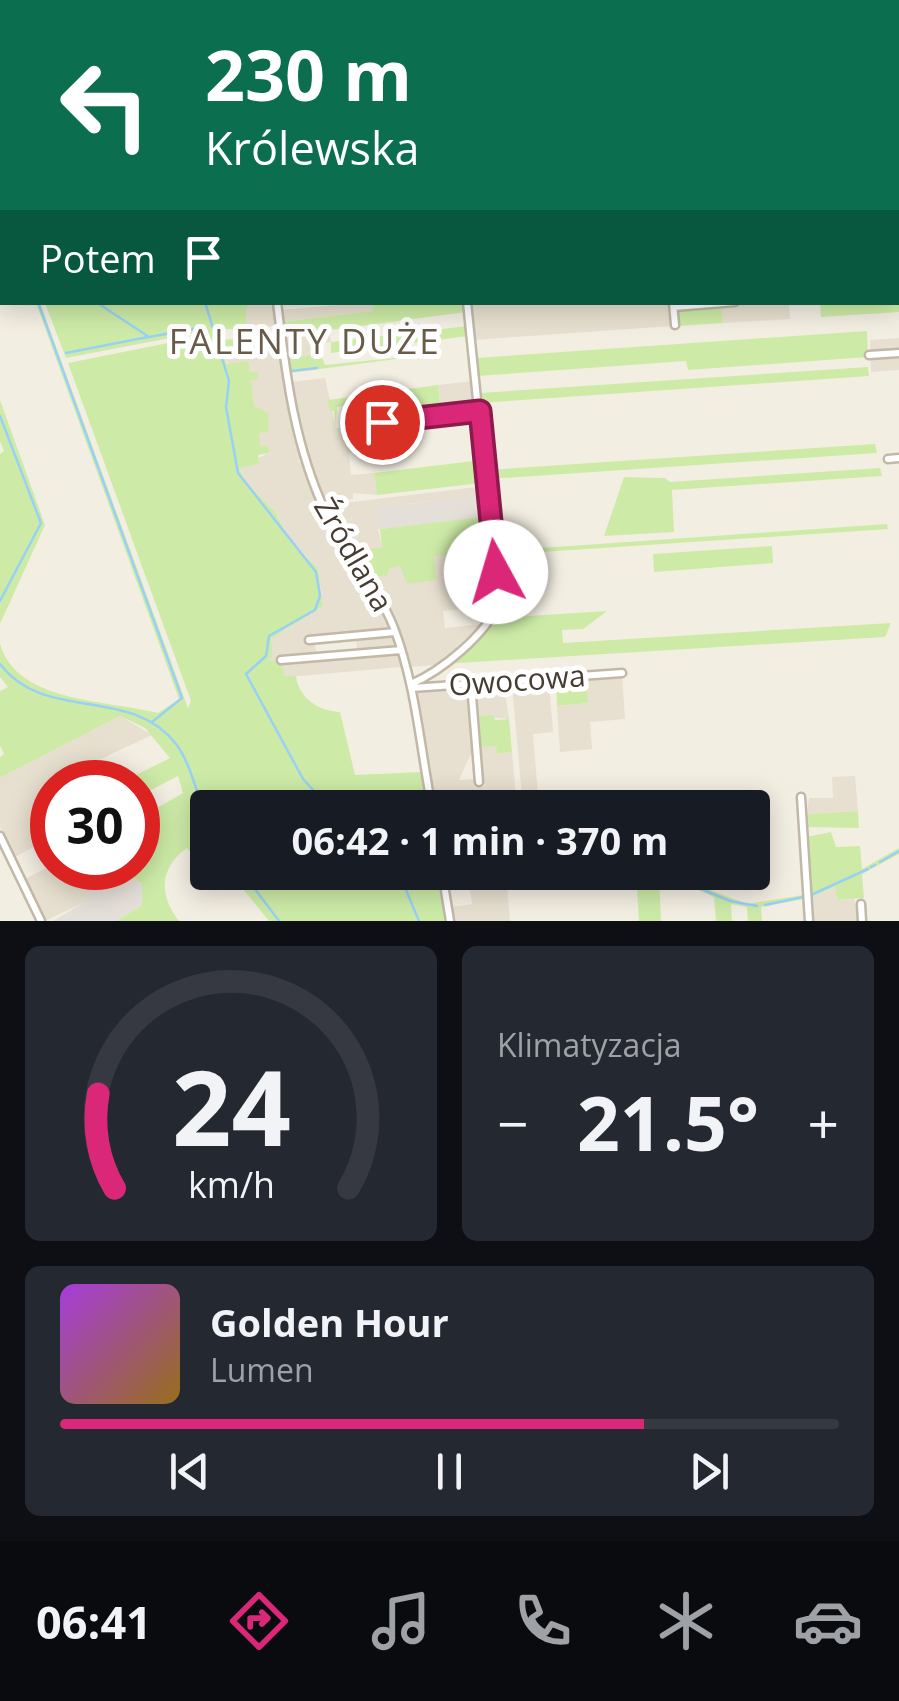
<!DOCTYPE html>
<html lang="pl">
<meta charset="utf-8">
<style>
body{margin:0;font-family:"Open Sans",sans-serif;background:#242831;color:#f1f3f6;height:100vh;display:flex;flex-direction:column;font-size:38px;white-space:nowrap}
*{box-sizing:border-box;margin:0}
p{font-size:32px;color:#9ea1a6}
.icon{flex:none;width:55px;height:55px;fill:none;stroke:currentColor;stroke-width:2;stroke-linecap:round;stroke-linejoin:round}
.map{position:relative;height:921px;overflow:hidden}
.panel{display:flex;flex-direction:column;gap:25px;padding:25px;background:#0d0f14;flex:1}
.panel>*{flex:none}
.banner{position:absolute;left:0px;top:0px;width:900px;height:305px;box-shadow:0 5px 25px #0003;background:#0b6e4f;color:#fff;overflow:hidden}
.speed{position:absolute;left:30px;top:760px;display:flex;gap:20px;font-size:50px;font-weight:700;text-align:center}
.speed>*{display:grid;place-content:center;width:130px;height:130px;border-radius:50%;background:#171b24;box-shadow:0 5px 25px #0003;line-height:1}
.speed .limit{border:15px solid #d22;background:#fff;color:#111}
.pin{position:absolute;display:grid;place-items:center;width:85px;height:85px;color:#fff;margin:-42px;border:5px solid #fff;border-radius:50%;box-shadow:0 2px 10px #0007}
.me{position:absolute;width:110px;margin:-55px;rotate:354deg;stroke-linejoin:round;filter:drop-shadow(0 0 8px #0008)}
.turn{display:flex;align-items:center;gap:35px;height:210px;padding:0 40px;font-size:45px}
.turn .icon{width:130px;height:130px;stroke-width:2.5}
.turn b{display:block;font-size:70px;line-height:85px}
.then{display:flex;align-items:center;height:95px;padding:0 40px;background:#0003;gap:20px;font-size:38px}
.big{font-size:75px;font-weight:700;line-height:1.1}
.panel .widget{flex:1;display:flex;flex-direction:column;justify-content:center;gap:15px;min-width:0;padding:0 35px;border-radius:15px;background:#242831}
.panel .dial{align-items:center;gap:0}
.dial svg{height:260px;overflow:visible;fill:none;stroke:#363941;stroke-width:7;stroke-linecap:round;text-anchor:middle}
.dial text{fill:#f1f3f6;stroke:none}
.song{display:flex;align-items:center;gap:30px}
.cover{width:120px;height:120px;border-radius:15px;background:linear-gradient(135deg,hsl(280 70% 55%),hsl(40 70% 35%))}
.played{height:10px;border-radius:5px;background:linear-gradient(90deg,#db2777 75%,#363941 75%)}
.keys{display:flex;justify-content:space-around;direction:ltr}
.heat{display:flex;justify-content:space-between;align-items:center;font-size:55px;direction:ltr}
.panel .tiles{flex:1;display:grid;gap:25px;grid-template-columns:1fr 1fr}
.widget:last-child{grid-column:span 2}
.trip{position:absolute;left:190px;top:790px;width:580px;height:100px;border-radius:10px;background:#171b24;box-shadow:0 5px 25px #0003;font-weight:700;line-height:100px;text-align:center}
.tabs{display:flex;height:160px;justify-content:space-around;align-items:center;background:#090b0e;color:#9ea1a6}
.tabs .icon{width:70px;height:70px}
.tabs .on{color:#db2777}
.tabs b{font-size:45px;color:#f1f3f6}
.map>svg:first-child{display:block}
</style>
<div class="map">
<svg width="899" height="921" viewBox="0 0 899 921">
<rect width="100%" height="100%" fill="#f3eee2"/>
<path fill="#e7e0d0" d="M373,302L374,311L282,322L281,310Z
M208,303H274L277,326L214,329Z
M469,303H670L673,326L473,340Z
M789,303L790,319L723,323L721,306Z
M329,330L331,342L312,345L310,355L290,358L285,336Z
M899,338V370L871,372L870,340Z
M280,345L301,458L298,462H303L317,501L313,506H319L323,520L391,627L307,636V644H315L317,656L357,651L356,637L393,635L401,667L253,680L250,672L273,655L271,639L323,606L318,568L290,540L275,511L247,484L239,467L269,453L267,446H260L223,351Z
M325,378L336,428L391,424L394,447L349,453L351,475L374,473L377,495L353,493V499L324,502L300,433L292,382Z
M473,381V409L441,412L438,385Z
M485,486L481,496L407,504L378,529L382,547L352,551L327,505Z
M492,549L494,571L487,572L495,587L494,605L443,611L445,628L483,624L435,665L409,667L400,632L381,592L385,587H379L362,563Z
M622,676L625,719L590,722L592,749L560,752L557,706L588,703L587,679Z
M549,682L553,732L533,734L539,807H523L512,686Z
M504,684L509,719L477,716V685Z
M465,686L474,747L459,780L474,779V787L485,786L479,747L497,745L498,754L512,752L517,807L435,806L416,690Z
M120,716L152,735L52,782V837L15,857L0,827V778Z
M855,776L858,811L807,814L809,798H833L832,777Z
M52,865L80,868L77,872L91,899L45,921L23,880Z
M488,873H506L510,921H454L452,907L472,904L468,878Z
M835,887L837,900L854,899L859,921H812L811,897Z"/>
<path fill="#e4dfd8" d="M485,495L482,507L489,517L378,529L376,508Z
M83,868H119L142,884V905L116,921H53L90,899L76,872Z"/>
<path fill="#cdeba7" d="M0,0H197L2,2L0,165Z
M899,131V312L821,317L820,303L898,302Z
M421,302L465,303L466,312L285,336L282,322L373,311V303Z
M36,303H40L188,708L191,701L68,363L208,335L207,331L66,358L45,303H254L246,307V328L214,330L217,340L279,337L280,345L223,351L227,364L248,361L250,372H258V379L251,380L254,406L268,413L269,432L259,433L260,446H268L269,453L258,455L259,464L239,468L247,484L275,511L290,541L318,568L323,606L271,639L273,655L268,660L282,662L284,676H296C299,699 319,711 340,712L355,775L422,772L428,807L208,808L207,863L203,866L187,848C160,867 158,895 179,921H116L142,905V884L119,868H138V819L183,793L178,776L147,792L153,804L138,814V782H122L170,758L145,728L120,716L0,778V757L4,754L0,746V691L8,687L0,677V644C17,703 107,700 158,713L179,699Z
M721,306L723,323L678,326L676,309Z
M468,326L469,336L331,353V342Z
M867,331L868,357L688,370L686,361L478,376L476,358Z
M316,344L325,365L434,354L290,373V358L310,355L311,345Z
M868,367L869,376L481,403L480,393Z
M438,385L441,412L369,421H364L361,404L337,407L336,428L334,411H330L328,400Z
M0,400L45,525L0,624V454L4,451L0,441Z
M875,444L877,453L488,479L487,470Z
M482,460L481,483L377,495L374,473Z
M880,468L882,476L672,490L674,532L604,536L624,477L665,478L670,482Z
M490,516L493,549L434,556L436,580L407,584L400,566L389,568L388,575L372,577L352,551L382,547L380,529Z
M887,524L888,529L497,555L496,551Z
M772,546L773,563L654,572L653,554Z
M607,611L583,629L562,630L563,643L891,623L885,637L442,664L480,636L494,618Z
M587,677L588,703L557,706L556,680Z
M494,715L495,720L509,719L512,752L497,754L496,746L479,747L477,716Z
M858,811L859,828L807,827V814Z
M831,832L836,847L860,846L862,869L899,848V854L862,874L864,898L837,900L835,887L809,898L806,837Z
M230,873H439L447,921H269Z
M636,873H665L747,904L803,895L804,899L761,907L762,921H748L747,907L731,904L732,921H716L714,897L659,873L661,921H639Z"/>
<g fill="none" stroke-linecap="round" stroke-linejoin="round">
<path stroke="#99d0f5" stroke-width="2.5" d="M0,259L2,260
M38,302L182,698L152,722
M96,302L149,337L199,328
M205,302L229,381L226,407L238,473L316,572L320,596L315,610L269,636L266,656L246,674L303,779L330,808
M66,353L148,337
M291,371L317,368
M0,416L41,523L0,601
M0,664C44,723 131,685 176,744C191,763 198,799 208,822
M880,862L899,851
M871,867L875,865
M242,872L279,921
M391,872L406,890L419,921
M661,872L730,901L757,906
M811,895L868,869
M765,905L803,897"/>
<g stroke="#c2b8a7" stroke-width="11">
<path id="minor" d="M762,0V2
M882,0L884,2
M461,2L462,0
M475,2V0
M503,2V0
M543,2V0
M898,19L899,21
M898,90H899
M0,170L2,169
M277,302C286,376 295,450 328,517C347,556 378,587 394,628C416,686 420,747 432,808
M673,302L675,325
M674,307L735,302
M869,355L899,353
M365,425L480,411
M888,459L899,458
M309,640L395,632
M281,660L401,650
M411,684C441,671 486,635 498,604L467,302
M471,684L479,782
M412,688L622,673
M801,797L809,921
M0,836L41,921
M442,872L450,921
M861,904L862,921"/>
</g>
<use href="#minor" stroke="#fff" stroke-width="6"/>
</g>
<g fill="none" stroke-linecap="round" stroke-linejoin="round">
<g stroke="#8e194d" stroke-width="25">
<path id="route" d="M382,422L480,411L496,572"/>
</g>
<use href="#route" stroke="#db2777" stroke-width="18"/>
</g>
<g text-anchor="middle" stroke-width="10" stroke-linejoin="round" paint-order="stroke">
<g font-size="30" fill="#453d32" stroke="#fff">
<text transform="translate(353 555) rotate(60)" y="10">Źródlana</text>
<text transform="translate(517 681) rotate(-4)" y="10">Owocowa</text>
</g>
<g font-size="35" letter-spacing="2.5" fill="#685b49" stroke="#fff">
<text x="305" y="354">FALENTY DUŻE</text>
</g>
</g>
</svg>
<div class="speed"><div class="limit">30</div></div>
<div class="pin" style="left:382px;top:422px;background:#d93025"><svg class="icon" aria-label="arrive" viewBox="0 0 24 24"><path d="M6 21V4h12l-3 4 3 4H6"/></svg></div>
<svg class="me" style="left:496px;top:572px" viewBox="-20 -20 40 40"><circle r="19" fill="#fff"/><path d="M0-13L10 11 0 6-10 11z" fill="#db2777"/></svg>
<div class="trip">06:42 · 1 min · 370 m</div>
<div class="banner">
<div class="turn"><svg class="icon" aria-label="left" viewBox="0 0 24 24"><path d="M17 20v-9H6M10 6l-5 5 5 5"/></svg><div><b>230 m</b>Królewska</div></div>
<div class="then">Potem<svg class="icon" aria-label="arrive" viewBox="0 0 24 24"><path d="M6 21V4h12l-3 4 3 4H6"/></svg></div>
</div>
</div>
<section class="panel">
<div class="tiles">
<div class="widget dial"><svg viewBox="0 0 100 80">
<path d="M14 69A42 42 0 1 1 86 69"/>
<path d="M14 69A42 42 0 0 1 9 40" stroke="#db2777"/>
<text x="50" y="56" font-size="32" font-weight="700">24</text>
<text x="50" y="72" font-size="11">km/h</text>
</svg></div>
<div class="widget"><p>Klimatyzacja</p>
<div class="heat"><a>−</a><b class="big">21.5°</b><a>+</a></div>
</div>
<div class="widget">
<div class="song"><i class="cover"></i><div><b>Golden Hour</b><p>Lumen</p></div></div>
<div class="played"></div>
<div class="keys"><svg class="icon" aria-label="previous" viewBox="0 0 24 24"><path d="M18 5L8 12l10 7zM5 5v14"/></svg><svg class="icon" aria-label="pause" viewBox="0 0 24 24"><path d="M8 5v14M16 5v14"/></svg><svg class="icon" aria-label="next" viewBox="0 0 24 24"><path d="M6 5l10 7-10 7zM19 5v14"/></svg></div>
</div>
</div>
</section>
<nav class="tabs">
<b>06:41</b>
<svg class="icon on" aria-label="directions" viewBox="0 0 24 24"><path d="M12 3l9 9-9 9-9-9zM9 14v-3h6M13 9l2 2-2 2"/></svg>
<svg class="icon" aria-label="music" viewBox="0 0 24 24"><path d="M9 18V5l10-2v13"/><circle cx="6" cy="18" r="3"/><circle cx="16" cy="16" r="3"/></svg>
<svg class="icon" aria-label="phone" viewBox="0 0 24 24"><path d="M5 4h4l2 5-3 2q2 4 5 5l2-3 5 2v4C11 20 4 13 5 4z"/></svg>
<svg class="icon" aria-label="climate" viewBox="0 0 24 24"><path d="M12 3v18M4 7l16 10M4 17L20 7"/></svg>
<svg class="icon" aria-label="car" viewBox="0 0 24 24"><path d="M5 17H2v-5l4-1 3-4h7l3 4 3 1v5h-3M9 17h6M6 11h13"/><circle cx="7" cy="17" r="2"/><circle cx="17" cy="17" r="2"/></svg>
</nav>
